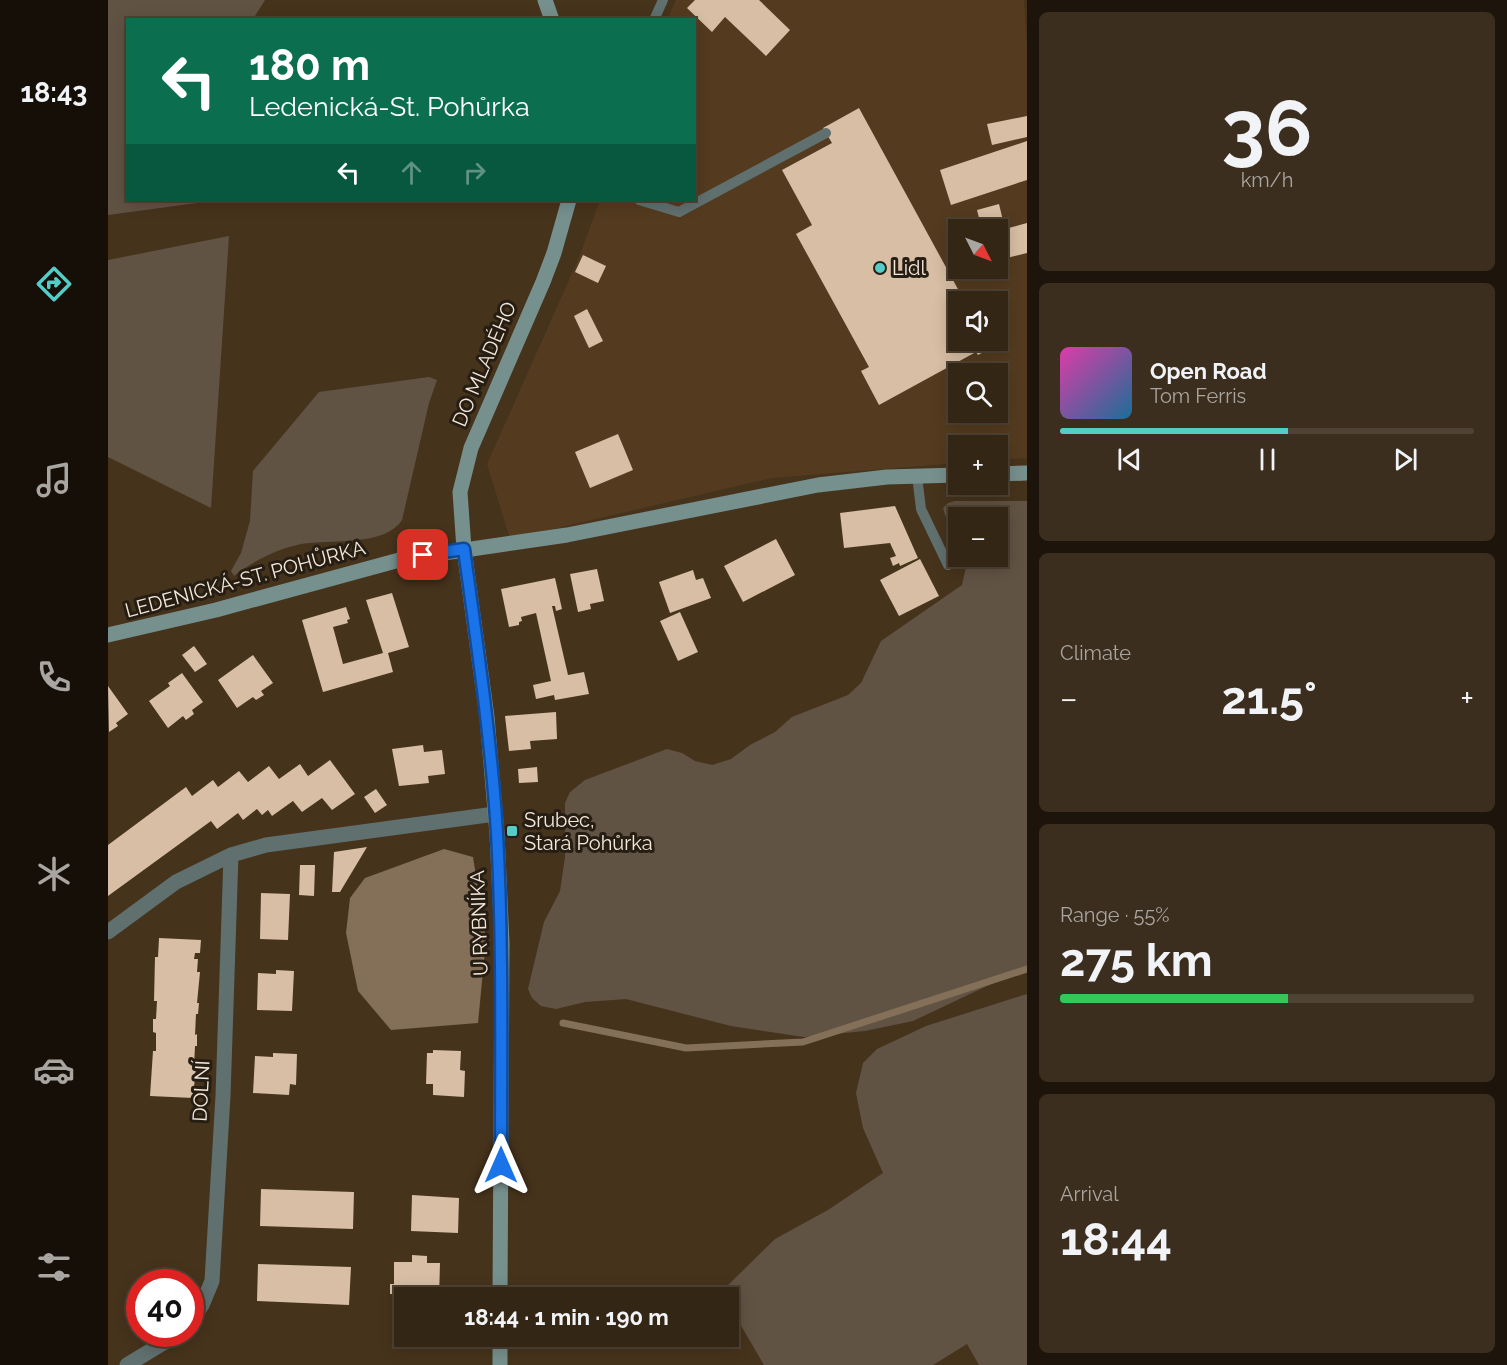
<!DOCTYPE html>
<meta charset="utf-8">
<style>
body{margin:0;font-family:Raleway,sans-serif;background:#3c2e1e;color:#f1f3f6;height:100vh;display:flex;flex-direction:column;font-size:22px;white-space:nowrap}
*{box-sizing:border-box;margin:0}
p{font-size:20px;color:#a9a5a0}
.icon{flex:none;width:33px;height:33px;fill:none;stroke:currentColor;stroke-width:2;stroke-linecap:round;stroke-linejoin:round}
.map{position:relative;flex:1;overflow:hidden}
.panel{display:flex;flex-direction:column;gap:12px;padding:12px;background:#1d150c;width:480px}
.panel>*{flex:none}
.top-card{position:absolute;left:18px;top:18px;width:570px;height:183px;border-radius:0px;box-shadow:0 3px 15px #0003,0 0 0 2px #4e4334;background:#0b6e4f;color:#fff;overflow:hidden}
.needle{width:39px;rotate:132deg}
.buttons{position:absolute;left:840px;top:219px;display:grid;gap:12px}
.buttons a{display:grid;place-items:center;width:60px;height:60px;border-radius:0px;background:#342615;box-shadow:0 3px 15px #0003,0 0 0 2px #4e4334;font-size:30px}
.speed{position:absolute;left:18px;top:1269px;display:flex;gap:12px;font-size:30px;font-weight:700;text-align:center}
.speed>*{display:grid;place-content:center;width:78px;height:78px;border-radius:50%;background:#342615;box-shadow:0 3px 15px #0003,0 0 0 2px #4e4334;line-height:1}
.speed .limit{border:9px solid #d22;background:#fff;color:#111}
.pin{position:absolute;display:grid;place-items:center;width:51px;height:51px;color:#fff;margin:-26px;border-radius:12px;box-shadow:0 3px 9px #0006}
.me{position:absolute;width:66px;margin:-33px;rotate:0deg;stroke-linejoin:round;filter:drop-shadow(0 0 4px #0008)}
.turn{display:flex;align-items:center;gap:21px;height:126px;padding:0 24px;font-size:27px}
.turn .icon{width:78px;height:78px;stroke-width:2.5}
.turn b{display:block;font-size:42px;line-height:51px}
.lanes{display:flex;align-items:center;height:57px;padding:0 24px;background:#0003;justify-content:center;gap:30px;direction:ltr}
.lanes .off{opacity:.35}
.big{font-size:45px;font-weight:700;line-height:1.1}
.panel .card{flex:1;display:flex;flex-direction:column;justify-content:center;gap:9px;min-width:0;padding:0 21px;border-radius:9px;background:#3c2e1e}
.panel .dial{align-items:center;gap:0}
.dial b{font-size:78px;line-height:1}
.song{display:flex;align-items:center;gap:18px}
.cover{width:72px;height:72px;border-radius:9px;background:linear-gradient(135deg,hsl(320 70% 55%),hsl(200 70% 35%))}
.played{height:6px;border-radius:3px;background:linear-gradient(90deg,#54cdc7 55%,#4e4334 55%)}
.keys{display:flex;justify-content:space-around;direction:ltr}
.heat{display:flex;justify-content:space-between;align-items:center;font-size:33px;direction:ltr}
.charge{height:9px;border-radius:4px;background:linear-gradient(90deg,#34c759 55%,#4e4334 0)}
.trip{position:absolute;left:286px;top:1287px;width:345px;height:60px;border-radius:0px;background:#342615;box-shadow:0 3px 15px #0003,0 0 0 2px #4e4334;font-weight:700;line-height:60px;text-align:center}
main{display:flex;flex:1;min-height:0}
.menu{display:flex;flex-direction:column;width:108px;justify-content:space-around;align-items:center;background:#150f08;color:#a9a5a0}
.menu .icon{width:42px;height:42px}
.menu .on{color:#54cdc7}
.menu b{font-size:27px;color:#f1f3f6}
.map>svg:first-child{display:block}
</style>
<main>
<nav class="menu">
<b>18:43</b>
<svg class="icon on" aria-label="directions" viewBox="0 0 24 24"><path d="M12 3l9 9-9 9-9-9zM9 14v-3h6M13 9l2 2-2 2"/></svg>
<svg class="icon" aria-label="music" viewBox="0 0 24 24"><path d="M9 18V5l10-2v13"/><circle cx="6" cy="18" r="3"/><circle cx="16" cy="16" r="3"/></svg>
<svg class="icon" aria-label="phone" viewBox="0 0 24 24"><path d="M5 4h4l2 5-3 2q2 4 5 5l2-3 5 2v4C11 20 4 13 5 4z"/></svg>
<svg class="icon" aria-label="climate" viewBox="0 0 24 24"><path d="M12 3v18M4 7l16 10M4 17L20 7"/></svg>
<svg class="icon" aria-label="car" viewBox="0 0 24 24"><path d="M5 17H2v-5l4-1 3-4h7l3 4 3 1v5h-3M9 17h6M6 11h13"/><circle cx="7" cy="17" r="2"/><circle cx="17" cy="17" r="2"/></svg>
<svg class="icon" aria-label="filters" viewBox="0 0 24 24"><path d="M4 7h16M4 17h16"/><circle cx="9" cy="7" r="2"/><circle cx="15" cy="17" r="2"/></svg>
</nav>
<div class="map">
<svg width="919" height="1365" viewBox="0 0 919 1365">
<rect width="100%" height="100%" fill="#46331c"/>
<path fill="#543b1f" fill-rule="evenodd" d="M568,0H916L919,49V458L890,460V446H850V463L664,478L402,539L379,464L470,260L492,200H586V20L559,19ZM850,230H890V268H850ZM850,302H890V340H850ZM850,374H890V412H850Z"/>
<path fill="#615344" d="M0,0H157L145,19L20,20V200L104,201L0,215Z
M121,236L103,508L0,457V260Z
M321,377L329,380L321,403L294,520C277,547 221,539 193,544C169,549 145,561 126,576L123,571L133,553L142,521L145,471L211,392Z
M847,501H919V967L805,1021L757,1031L696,1037L623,1026L518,999L477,1002L448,1009L433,1006L424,998L420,989L436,922L452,891L457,857V803L462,792L477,780L559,749L574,753L587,761L604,765L623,759L642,745L667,732L684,717L740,695L753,683L773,641L854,585L859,562V557L890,556V518H850V538L838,518L835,508L840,503Z
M919,994V1365H871L859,1344L825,1365H656L621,1305V1298L617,1297L613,1292L667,1239L720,1210L775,1173L755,1128L748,1093L755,1063L769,1049L818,1026Z"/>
<path fill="#846f58" d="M336,849L365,857L378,940L370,1023L283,1030L250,991L238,933L242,898L257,878Z"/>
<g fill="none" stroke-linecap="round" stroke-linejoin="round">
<path stroke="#846f58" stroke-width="7" d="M455,1023L578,1048L695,1042L919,969"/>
</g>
<path fill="#d7bea4" d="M587,0H651L682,30L658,56L617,17L604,32L579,8Z
M751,108L857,302H850V340H879L883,348L870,355L868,352L771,405L753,371L761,367L688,234L704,225L674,170L724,143L715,128Z
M919,116V137L884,145L879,124Z
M919,141V180L843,205L832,170Z
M891,204L897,229L919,223V253L890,260V230H874L869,210Z
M475,255L498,266L490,283L467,272Z
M479,309L495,341L481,348L466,316Z
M510,434L525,470L482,488L467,452Z
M787,506L810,558L792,566L791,563L785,566L782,558L788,556L782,543L736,548L732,513Z
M668,539L687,575L635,602L616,566Z
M812,559L831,596L791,616L772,580Z
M489,569L496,601L482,604L483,609L470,612L462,574Z
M585,570L588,580L595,578L603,598L562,613L551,582Z
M447,578L454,609L448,611L447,606H444L460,675L476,672L481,694L447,700L446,695L428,699L425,685L443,681L428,613L413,617L414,621L411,622V625L401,627L393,589Z
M284,593L301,647L280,653L285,672L215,692L194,620L238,607L242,619L239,620L240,623L225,627L235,664L275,653L258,600Z
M572,612L590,652L570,661L552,621Z
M86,646L99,664L87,672L74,655Z
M145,655L165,683L153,691L156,695L148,700L145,697L129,708L110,680Z
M74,673L95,702L84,710L86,714L78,720L75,716L60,728L41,701L62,686L60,683Z
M0,686L20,714L8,723L10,726L1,732Z
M448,712L449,739L422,741L423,749L401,751L397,716Z
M315,745L316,752L334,750L337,774L320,776L321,783L291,786L284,749Z
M222,760L247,794L224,810L214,798L194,812L185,801L164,816L160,810L154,815L149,809L135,820L130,813L109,829L103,821L0,896V845L78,787L84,796L105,780L110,787L131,771L140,782L161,766L171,779L192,764L200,776Z
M429,767L430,782L411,783L410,769Z
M268,789L279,805L267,813L256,797Z
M259,847L232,892H224L226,852Z
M192,865H207L206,896L191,895Z
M153,893L182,894L180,940L152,939Z
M51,938L93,940L92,953H87L86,959H90L89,972H92L89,1003H91L90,1014H88L87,1035L89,1034V1046H87L86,1066H88L85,1098L42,1096L45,1051H48V1033L45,1032V1019H48L49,1001H46L47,957H50Z
M168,970L186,971L184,1011L149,1010L150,973L168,974Z
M325,1050L353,1051L352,1070L357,1071L356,1097L325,1095V1084H318L319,1053H325Z
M165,1053L189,1054L188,1085L182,1084L181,1095L145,1093L147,1056L165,1057Z
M153,1189L246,1192L245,1229L152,1226Z
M304,1195L351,1198L350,1233L303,1231Z
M304,1255L319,1256V1263H332L331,1298L286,1296V1294H282V1284H286V1262H304Z
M150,1264L243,1267L241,1305L149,1301Z
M330,1336H355L336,1347Z"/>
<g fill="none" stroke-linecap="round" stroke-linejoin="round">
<path stroke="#60706f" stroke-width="10" d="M546,20L555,0
M531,200L571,212L718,133
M809,476L813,509L840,565"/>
<path stroke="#60706f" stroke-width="15" d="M0,932L68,882L123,855L158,845L387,814
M82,1322L94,1305L104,1281L115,1096L123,855
M19,1365L70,1334"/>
<path stroke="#76908e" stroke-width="15" d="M437,0L444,20
M890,474L919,473
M0,635L108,610L295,559L459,535L710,485L779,477L850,475
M392,1298L394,943L389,834L379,717L356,549L352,492L363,448L435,282L446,253L461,200
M392,1365V1336"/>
</g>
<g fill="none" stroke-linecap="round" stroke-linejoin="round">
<g stroke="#114b97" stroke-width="15">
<path id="route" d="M315,555L356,549C369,644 383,738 389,833C395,944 393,1054 393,1165"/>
</g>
<use href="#route" stroke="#1a73e8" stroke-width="10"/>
</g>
<g fill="#54cdc7" stroke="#261d13" stroke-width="2">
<circle cx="772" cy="268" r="6"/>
<rect x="398" y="825" width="12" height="12" rx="3"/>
</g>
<g text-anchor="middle" stroke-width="6" stroke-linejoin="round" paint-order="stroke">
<g font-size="20" fill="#f5e8db" stroke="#261d13" text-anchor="start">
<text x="784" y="275">Lidl</text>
<text x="416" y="827">Srubec,<tspan x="416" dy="23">Stará Pohůrka</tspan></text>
</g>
<g font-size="20" fill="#f5e8db" stroke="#261d13">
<text transform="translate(376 364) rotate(-67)" y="7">DO MLADÉHO</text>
<text transform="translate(137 579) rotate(-15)" y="7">LEDENICKÁ-ST. POHŮRKA</text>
<text transform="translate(371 923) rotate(-92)" y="7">U RYBNÍKA</text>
<text transform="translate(93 1091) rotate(-87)" y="7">DOLNÍ</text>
</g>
</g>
</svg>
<div class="buttons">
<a><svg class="needle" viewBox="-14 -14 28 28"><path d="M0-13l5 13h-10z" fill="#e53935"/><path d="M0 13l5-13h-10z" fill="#a9a5a0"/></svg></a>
<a><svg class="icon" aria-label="sound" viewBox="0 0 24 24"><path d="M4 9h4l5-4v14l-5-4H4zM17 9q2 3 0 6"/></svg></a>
<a><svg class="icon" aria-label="search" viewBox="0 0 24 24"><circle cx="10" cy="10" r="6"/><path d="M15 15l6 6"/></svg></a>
<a>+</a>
<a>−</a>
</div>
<div class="speed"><div class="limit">40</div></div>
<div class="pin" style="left:315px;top:555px;background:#d93025"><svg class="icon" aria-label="arrive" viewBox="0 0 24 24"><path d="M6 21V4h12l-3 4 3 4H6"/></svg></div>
<svg class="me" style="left:393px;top:1165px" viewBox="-20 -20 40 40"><path d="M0-17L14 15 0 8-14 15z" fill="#1a73e8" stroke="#fff" stroke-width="4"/></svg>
<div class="trip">18:44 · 1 min · 190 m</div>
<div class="top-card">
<div class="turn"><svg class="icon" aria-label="left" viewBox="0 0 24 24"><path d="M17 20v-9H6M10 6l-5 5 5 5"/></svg><div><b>180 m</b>Ledenická-St. Pohůrka</div></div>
<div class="lanes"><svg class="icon" aria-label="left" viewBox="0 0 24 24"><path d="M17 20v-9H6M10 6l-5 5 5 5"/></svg><svg class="icon off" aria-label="ahead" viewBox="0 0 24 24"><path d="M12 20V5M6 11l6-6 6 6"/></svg><svg class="icon off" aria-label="right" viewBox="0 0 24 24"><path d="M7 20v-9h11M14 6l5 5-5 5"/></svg></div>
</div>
</div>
<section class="panel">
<div class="card dial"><b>36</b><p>km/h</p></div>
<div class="card">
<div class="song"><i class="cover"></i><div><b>Open Road</b><p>Tom Ferris</p></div></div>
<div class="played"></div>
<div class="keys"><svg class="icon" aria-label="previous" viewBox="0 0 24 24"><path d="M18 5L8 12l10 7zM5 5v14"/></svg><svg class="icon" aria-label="pause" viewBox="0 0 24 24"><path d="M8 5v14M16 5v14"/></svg><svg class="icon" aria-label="next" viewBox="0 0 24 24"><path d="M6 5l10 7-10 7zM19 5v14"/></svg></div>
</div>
<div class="card"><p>Climate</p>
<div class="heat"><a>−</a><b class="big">21.5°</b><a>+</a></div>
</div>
<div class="card"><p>Range · 55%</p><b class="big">275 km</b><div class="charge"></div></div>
<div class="card"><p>Arrival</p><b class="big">18:44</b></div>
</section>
</main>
